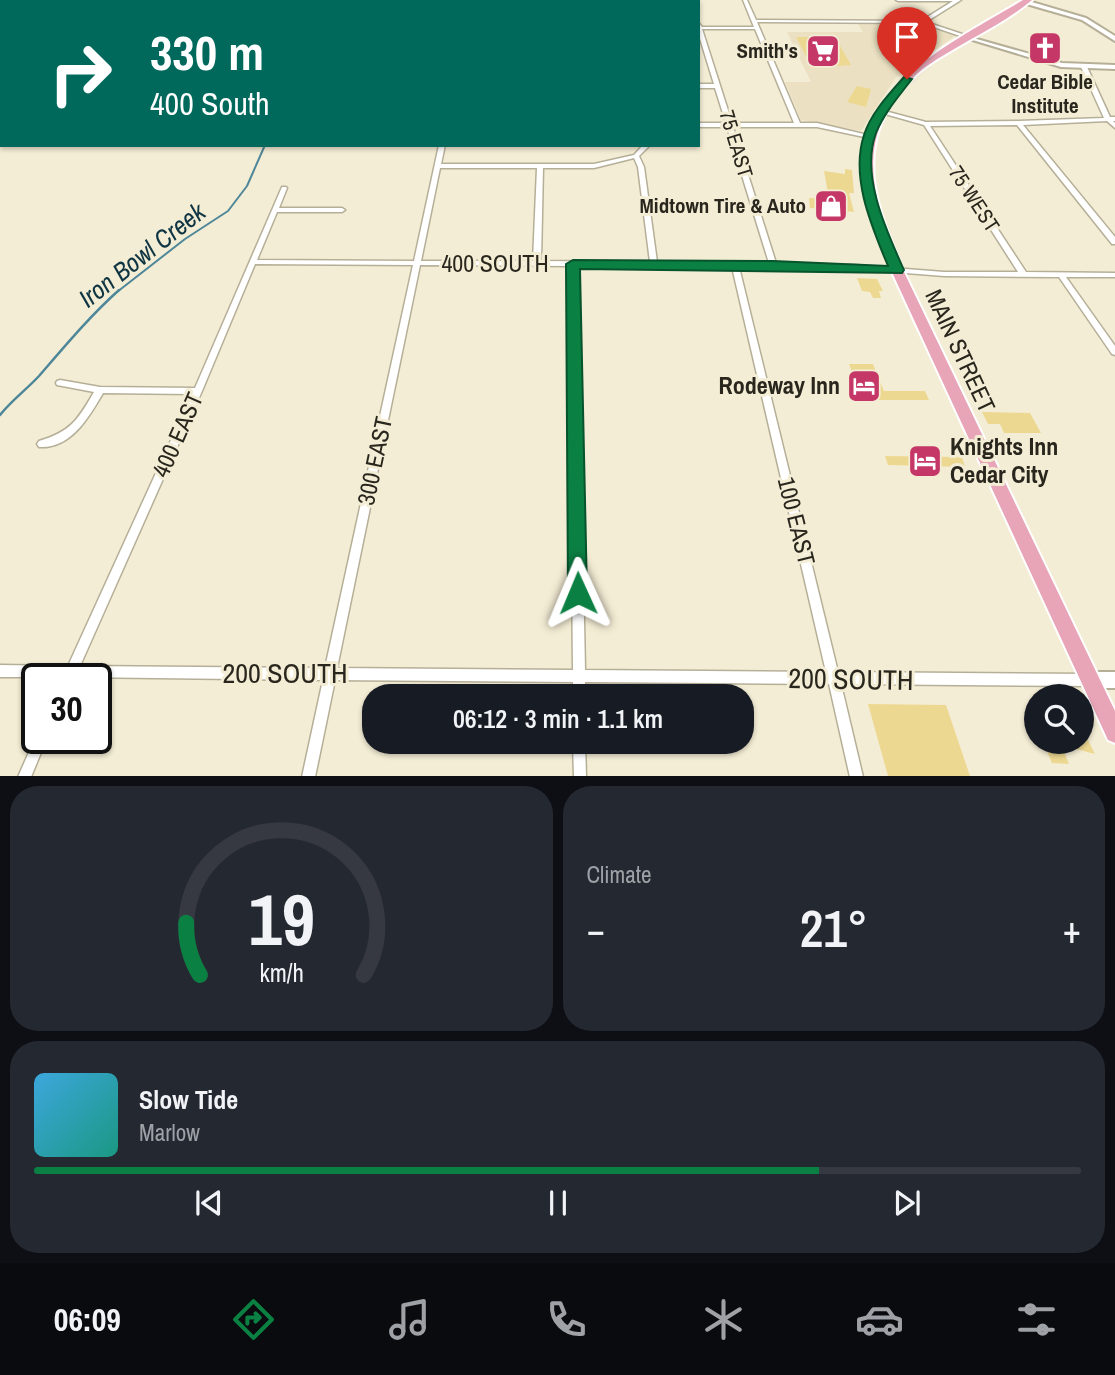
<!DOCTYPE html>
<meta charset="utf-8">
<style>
body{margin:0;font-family:"Archivo Narrow",sans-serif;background:#242831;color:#f1f3f6;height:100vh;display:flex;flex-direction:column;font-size:26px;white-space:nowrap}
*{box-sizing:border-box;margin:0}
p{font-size:23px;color:#9ea1a6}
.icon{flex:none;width:38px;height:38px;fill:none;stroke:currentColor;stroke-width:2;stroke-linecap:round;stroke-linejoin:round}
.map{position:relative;height:776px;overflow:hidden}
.drawer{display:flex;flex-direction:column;gap:10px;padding:10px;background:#0d0f14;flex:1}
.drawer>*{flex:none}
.banner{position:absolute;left:0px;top:0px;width:700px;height:147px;box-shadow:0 2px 5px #0004;background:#00695c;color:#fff;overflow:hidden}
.fabs{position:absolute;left:1024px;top:684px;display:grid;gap:14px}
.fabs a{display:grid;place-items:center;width:70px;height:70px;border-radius:50%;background:#171b24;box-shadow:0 2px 5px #0004;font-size:35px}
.speed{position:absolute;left:21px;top:663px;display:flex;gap:14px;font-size:35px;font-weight:700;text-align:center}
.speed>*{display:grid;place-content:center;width:91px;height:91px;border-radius:50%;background:#171b24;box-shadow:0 2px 5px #0004;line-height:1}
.speed .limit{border:4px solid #111;border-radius:10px;background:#fff;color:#111}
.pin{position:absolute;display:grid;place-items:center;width:60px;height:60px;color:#fff;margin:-72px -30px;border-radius:50% 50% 50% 0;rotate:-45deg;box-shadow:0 0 7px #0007}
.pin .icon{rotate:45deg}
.me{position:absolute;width:77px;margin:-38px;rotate:359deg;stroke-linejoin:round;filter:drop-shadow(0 0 5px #0008)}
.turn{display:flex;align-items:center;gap:24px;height:147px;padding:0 35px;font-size:32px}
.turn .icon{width:91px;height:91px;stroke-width:2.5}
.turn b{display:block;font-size:49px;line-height:60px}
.big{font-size:52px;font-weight:600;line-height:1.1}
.drawer .card{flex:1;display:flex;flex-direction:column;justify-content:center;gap:10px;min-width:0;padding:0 24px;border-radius:28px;background:#242831}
.drawer .dial{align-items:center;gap:0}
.dial svg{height:182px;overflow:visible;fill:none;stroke:#363941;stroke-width:7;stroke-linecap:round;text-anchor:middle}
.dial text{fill:#f1f3f6;stroke:none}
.song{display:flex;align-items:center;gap:21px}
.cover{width:84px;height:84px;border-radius:10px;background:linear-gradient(135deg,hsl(200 70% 55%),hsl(170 70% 35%))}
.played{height:7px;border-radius:4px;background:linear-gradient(90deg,#0b8043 75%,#363941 75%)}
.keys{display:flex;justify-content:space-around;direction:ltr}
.heat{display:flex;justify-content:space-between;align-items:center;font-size:38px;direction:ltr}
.drawer .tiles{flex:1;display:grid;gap:10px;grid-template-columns:1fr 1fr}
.card:last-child{grid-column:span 2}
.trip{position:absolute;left:362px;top:684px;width:392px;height:70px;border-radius:28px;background:#171b24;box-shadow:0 2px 5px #0004;font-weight:600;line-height:70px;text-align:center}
.tab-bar{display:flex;height:112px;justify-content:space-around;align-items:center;background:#090b0e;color:#9ea1a6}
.tab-bar .icon{width:49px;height:49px}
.tab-bar .active{color:#0b8043}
.tab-bar b{font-size:32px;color:#f1f3f6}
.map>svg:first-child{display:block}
</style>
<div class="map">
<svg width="1115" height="777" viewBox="0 0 1115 777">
<rect width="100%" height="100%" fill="#f4edd5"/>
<path fill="#ebe1c2" d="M858,24L922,25L955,36L896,77L861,131L801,120L785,82H811L787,32H863Z"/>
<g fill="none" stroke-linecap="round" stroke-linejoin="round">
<path stroke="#4e8799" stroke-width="2" d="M117,292L185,239L228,211L247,186L265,145"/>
<path stroke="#4e8799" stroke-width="2.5" d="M0,415C12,400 26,390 39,376C65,346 89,317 119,290"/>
</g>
<path fill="#edd892" d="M796,37H835L851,65L812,68Z
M857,86L871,89L866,107L847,102Z
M845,169L852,170L854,193H849L854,212L810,208L809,198L829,199L824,171L845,174Z
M857,278L877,279L883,291H879L881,298H873L870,292L862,291Z
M849,364H873L884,391H925L929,400H862Z
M982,412L1030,413L1041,433H1004L1000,424H988Z
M885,456L962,457L965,467L888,465Z
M868,704L946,705L970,776H888Z
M1082,738L1088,740L1095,754L1061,745L1069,764L1052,763L1043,742H1082Z"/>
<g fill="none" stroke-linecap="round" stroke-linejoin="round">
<g stroke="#b6af98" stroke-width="3">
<path id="street" d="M407,0H411L410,2H406Z
M470,0H474V2H470Z
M689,0H693L694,2H690Z
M743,0H747L756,20L921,21L953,1H898L896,0H961L926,22L971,37L966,38L922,23L757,22L800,123H817L872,136L869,138L817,127H733L776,263L855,265L944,272H1018L924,125L878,112L881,110L926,122L1019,121L1104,118L1081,67L1084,65L1087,67L1110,117H1115V121H1113L1115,123V128L1107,121L1023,125L1115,237V244H1112L1017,125L930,126L1026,272L1115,273V277H1066L1115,346V355L1112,354L1059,277L944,276L855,269L739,267L838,672L1090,674L1094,676L1096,680L1094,684L1090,686L841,684L863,777H850L829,684L585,682V696H573V682L335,680L315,777H302L323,680L75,677L74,679H62L63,677H0V665L68,666L192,394L103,393C89,417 71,449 39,447L37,444L39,441C70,432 78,420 94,392L57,385L56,383L57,381L60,380L100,387L195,388L282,187H286L287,188L279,208H342L345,210L342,212H277L257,260L414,261L439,145H445L441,164H594L634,155L643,145H650L639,156L644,167L657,262L769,263L727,127H698V123H726L715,88H698V84H714L698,32V22L702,27H754ZM702,29H755L794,123H732ZM634,158L638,167L650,262L541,261L543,168H594ZM440,168H537L533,261H421ZM255,264L413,265L325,668L80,666L202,391ZM420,265L569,266L573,670L337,668ZM577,266L732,267L826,672L585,670Z
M37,734V738H47L31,777H18Z
M573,742H585L586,777H574Z"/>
</g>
<g stroke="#b6af98" stroke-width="4">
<path id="secondary" d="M1025,0L1086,18L1115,36V41L1082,20L1023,3L1022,2Z
M966,36L1062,63L1115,65V69L1061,67L966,38Z
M1090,672H1115V688H1090L1084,686L1082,680L1084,674Z"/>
</g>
<g stroke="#fff" stroke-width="4">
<path id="primary" d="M1023,0H1032C1001,26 960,43 927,66C914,75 902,89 893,101C855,158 879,213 903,270L1115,711V743L1108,740L891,270C880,243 869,216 864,188C847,88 953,43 1023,0Z"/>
</g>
<use href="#street" fill="#fff" fill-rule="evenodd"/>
<use href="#secondary" fill="#fff" fill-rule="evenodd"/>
<use href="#primary" fill="#e7a5b7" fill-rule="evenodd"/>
</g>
<path fill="#0b8043" stroke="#07532c" stroke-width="2" d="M904,77L912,79C899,96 884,113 876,133C860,176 887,232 904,270L902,273L580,269L587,593L585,600L578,602L570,600L568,593L566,264L573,260L773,261L888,266C872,227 850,178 864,135C871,113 889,94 904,77Z"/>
<defs>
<g id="church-square" transform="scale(1.75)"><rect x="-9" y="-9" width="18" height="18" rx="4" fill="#c53766" stroke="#f4edd5"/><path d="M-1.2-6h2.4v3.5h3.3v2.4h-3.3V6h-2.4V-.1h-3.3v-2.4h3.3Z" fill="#fff"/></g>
<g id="supermarket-square" transform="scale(1.75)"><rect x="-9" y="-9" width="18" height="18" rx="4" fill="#c53766" stroke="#f4edd5"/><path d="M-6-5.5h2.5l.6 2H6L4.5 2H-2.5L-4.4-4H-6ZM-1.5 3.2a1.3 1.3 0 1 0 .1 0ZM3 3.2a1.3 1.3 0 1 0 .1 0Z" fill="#fff"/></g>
<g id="shop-square" transform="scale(1.75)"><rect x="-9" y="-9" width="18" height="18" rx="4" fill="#c53766" stroke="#f4edd5"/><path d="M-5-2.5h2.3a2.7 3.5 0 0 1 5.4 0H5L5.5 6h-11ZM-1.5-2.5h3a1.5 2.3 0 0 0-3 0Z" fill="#fff"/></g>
<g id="hotel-square" transform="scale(1.75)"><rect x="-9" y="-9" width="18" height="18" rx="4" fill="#c53766" stroke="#f4edd5"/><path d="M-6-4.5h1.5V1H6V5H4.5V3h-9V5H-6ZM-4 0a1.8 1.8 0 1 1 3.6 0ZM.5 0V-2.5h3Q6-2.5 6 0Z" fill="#fff"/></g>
</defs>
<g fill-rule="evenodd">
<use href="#church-square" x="1045" y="48"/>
<use href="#supermarket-square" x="823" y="51"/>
<use href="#shop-square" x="831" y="206"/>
<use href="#hotel-square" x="864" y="386"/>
<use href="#hotel-square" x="925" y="461"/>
</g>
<g text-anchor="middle" stroke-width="6" stroke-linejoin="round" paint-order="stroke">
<g font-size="21" font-weight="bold" fill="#29261d" stroke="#f4edd5" text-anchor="end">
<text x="798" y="58">Smith's</text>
<text x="1045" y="89" text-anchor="middle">Cedar Bible<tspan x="1045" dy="24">Institute</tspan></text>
<text x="806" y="213">Midtown Tire &amp; Auto</text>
</g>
<g font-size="21" fill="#29261d" stroke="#f4edd5">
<text transform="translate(736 144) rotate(73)" y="7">75 EAST</text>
<text transform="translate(974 199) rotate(57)" y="7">75 WEST</text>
</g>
<g font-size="24" fill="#29261d" stroke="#f4edd5">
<text x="495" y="272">400 SOUTH</text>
<text transform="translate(960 351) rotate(65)" y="8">MAIN STREET</text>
<text transform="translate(178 435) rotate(-66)" y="8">400 EAST</text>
<text transform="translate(375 461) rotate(-78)" y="8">300 EAST</text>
<text transform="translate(796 521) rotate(76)" y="8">100 EAST</text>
</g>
<g font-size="24" font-weight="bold" fill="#29261d" stroke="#f4edd5" text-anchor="end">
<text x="840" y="394">Rodeway Inn</text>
<text x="950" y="455" text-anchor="start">Knights Inn<tspan x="950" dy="28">Cedar City</tspan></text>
</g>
<g font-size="26" font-style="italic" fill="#0f3543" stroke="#f4edd5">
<text transform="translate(142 255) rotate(-38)" y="9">Iron Bowl Creek</text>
</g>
<g font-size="28" fill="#29261d" stroke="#f4edd5">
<text x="285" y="683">200 SOUTH</text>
<text transform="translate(851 679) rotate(1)" y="10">200 SOUTH</text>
</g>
</g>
</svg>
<div class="fabs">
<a><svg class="icon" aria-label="search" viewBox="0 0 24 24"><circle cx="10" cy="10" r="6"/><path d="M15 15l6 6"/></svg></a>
</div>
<div class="speed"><div class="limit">30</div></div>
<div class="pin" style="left:907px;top:79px;background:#d93025"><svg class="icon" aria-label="arrive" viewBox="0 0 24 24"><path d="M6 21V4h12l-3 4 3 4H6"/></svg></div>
<svg class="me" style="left:578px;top:593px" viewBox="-20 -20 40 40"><path d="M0-17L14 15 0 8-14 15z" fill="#0b8043" stroke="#fff" stroke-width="4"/></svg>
<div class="trip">06:12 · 3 min · 1.1 km</div>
<div class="banner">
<div class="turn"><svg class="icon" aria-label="right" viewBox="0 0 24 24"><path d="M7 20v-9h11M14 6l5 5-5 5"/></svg><div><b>330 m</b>400 South</div></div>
</div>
</div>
<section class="drawer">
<div class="tiles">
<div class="card dial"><svg viewBox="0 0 100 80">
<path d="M14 69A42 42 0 1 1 86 69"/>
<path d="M14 69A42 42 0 0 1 8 46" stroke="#0b8043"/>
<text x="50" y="56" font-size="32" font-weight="700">19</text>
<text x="50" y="72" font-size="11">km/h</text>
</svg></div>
<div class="card"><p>Climate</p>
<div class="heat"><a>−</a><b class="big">21°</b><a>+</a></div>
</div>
<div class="card">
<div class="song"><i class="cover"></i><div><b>Slow Tide</b><p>Marlow</p></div></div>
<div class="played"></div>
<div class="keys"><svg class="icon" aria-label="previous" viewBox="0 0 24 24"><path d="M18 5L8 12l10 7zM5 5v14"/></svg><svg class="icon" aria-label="pause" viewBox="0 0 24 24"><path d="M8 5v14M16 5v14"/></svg><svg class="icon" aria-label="next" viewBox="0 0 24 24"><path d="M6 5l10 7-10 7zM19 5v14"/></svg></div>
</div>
</div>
</section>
<nav class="tab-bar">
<b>06:09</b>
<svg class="icon active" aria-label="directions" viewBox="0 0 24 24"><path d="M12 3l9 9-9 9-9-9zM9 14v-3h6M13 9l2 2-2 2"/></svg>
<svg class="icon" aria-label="music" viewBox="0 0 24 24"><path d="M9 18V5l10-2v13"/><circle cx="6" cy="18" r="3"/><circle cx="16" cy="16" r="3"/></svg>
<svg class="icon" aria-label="phone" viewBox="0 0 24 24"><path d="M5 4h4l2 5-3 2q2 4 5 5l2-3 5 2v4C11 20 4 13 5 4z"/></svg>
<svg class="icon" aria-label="climate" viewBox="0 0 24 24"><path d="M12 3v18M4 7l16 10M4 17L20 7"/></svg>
<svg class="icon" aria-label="car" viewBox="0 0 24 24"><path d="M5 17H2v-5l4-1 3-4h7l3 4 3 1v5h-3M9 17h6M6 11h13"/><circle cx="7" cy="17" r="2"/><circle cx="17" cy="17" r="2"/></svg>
<svg class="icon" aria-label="filters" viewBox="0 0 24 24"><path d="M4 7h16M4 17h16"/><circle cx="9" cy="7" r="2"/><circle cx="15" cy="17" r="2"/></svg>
</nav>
